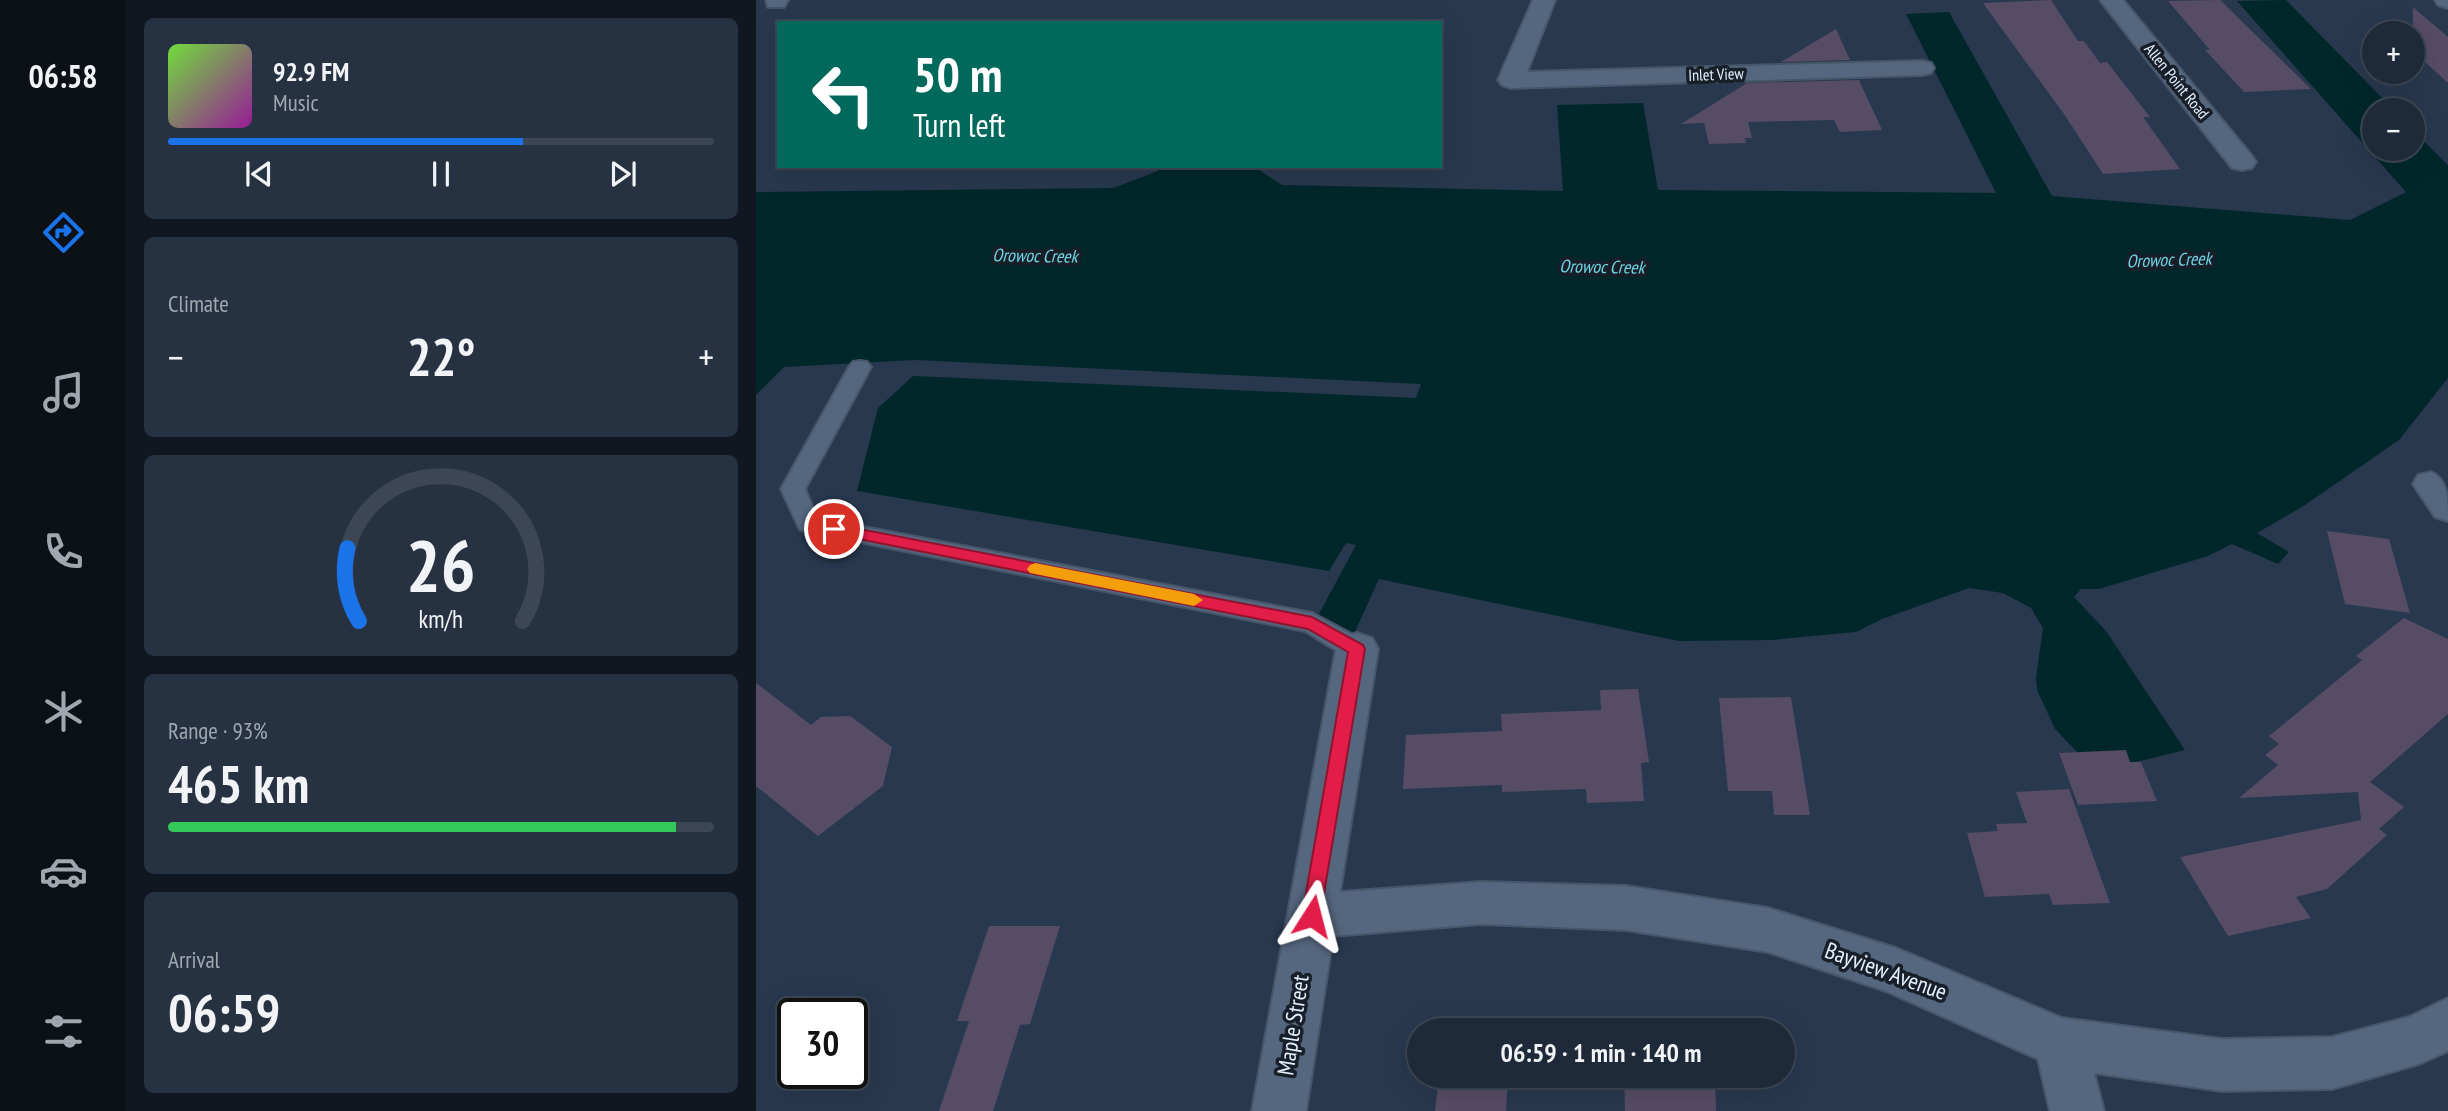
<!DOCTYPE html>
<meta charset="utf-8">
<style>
body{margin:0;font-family:"PT Sans Narrow",sans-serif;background:#263242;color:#f1f3f6;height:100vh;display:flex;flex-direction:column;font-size:26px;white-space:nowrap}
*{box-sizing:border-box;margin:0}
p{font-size:23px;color:#a1a7af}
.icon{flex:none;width:38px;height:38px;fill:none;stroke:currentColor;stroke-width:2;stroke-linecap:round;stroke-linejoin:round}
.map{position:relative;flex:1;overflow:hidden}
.panel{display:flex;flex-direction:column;gap:18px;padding:18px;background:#101720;width:630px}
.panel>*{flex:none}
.guide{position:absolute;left:21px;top:21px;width:665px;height:147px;border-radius:0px;box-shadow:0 7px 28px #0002,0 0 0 2px #3c4654;background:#00695c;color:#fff;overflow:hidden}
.controls{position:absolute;left:1606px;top:21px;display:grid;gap:14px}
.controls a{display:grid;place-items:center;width:63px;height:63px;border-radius:50%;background:#1e2a3a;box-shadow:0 7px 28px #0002,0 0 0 2px #3c4654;font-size:35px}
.speed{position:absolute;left:21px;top:998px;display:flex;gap:14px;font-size:35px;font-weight:700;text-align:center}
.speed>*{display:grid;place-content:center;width:91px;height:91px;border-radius:50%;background:#1e2a3a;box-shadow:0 7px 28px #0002,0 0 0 2px #3c4654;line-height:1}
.speed .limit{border:4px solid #111;border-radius:10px;background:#fff;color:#111}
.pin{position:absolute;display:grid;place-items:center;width:60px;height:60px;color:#fff;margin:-30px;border:4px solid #fff;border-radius:50%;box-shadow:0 2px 7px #0007}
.me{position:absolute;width:77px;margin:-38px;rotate:9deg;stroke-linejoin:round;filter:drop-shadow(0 0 5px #0008)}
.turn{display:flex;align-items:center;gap:24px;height:147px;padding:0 21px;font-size:32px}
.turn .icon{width:91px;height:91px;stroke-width:2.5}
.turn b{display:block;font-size:49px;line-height:60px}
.big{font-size:52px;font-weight:600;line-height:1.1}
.panel .tile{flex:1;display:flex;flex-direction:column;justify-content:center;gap:10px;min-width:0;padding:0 24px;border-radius:10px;background:#263242}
.panel .dial{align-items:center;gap:0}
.dial svg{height:182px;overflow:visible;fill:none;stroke:#3c4654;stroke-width:7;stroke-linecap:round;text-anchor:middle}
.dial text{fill:#f1f3f6;stroke:none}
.song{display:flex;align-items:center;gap:21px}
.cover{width:84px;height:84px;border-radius:10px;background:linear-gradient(135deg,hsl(100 70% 55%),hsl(300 70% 35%))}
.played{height:7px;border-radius:4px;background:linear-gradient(90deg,#1a73e8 65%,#3c4654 65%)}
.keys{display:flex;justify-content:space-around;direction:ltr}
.heat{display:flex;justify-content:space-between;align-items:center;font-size:38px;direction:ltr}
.charge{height:10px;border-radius:5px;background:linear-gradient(90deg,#34c759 93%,#3c4654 0)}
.trip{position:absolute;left:651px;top:1018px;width:388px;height:70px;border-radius:35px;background:#1e2a3a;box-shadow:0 7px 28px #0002,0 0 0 2px #3c4654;font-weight:600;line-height:70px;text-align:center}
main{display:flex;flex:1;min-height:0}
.tab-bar{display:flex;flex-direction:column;width:126px;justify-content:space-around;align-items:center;background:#0c1117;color:#a1a7af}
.tab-bar .icon{width:49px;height:49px}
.tab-bar .selected{color:#1a73e8}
.tab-bar b{font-size:32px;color:#f1f3f6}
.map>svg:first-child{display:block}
</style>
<main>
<nav class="tab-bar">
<b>06:58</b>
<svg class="icon selected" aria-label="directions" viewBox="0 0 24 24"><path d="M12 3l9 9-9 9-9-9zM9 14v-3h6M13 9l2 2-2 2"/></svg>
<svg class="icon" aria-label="music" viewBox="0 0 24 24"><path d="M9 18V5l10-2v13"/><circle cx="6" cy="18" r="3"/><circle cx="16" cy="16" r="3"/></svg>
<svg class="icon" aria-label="phone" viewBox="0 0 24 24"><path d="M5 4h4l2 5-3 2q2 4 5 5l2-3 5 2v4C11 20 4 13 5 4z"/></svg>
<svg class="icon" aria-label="climate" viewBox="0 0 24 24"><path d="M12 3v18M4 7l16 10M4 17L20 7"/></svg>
<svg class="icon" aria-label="car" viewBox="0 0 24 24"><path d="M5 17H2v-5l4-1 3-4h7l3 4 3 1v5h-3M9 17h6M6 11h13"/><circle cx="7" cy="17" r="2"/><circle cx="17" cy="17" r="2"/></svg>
<svg class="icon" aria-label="filters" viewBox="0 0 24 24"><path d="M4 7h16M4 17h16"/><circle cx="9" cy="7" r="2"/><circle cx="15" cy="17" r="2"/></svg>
</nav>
<section class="panel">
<div class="tile">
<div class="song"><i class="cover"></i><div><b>92.9 FM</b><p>Music</p></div></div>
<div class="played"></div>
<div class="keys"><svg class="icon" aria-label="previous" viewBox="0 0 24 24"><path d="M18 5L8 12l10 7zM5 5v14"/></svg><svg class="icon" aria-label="pause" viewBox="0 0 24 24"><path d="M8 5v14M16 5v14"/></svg><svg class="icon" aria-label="next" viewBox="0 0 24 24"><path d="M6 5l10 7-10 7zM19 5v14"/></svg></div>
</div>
<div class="tile"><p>Climate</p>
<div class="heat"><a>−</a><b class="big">22°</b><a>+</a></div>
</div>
<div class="tile dial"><svg viewBox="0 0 100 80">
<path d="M14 69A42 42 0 1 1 86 69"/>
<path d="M14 69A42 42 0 0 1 9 37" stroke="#1a73e8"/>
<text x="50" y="56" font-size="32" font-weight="700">26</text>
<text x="50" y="72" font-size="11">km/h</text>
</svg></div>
<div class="tile"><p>Range · 93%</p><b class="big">465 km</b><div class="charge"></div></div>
<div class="tile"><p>Arrival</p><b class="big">06:59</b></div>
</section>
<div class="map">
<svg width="1692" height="1111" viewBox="0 0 1692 1111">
<rect width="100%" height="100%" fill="#28384e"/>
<path fill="#01272b" d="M1530,0L1638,110H1619V149H1657V130L1692,165V378L1643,440L1546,507L1501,533L1533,552L1522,564L1476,544L1452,556L1343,589H1325L1318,597L1350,631L1429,750L1376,763L1326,757L1299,729L1281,690L1280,678L1287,628L1275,608L1247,593L1213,588L1126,619L1100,632L1015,640L923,641L623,579L597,636L556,627L600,545L590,543L573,571L101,491L122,408L157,376L660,398L665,384L159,360L28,367L0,395V192L357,188L402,171L404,166H497L526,185L807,191L801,105L887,103L902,190L1240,193L1150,14L1193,12L1296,196L1594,220L1650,192L1481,1Z"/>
<path fill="#574c66" d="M1295,0L1322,41H1328L1344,63L1351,62L1394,117H1387L1424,169L1347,174L1308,114L1227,3Z
M1464,0L1555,89L1488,92L1449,50H1454L1412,1Z
M1657,7L1692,37V83L1657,51Z
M1080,29L1094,60L1025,62Z
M1103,80L1126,130L1084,132L1078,120L992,122L996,138H989L990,143L953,144L948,123L925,124L991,83Z
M1571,531L1633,539L1654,613L1589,604Z
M1648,618L1692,639V714L1614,782L1648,807L1623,829L1631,835L1571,889L1540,897L1555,918L1472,936L1424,857L1605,820L1602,792L1483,798L1522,765L1509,755L1523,744L1513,736L1606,660L1600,656Z
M0,683L55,725L65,717L94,716L136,747L127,786L62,836L0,786Z
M882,689L893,762L885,763L888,801L831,803L830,789L746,792V785L647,789L650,735L746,731L745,714L845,710L844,690Z
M1035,697L1054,815H1018L1016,791H972L963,698Z
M1370,750L1374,762H1385L1401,801L1322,805L1303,753Z
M1313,789L1354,903L1297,905L1293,894L1229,897L1211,833L1242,831L1240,824L1271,823L1260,792Z
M233,926H304L274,1024L264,1025L237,1111H183L213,1021H201Z
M683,1076H752L750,1111H679Z
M868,1076H959L960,1111H869Z"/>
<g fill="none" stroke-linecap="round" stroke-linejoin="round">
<g stroke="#475568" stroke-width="4">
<path id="lane" d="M104,361L111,362L115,367L49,489L61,518L556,613L610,642L614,649L610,656C590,662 567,641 549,631L44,530L25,489L93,367L97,362Z"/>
</g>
<g stroke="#475568" stroke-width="4">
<path id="street" d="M10,0H32L28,7H12Z
M777,0H799L771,72L1166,61L1175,63L1178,68L1175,73L1166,75L755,88L746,85L742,80Z
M1344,0H1367L1496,156L1500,162L1496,168L1486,170L1476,168Z
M1679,0H1692V8L1682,5Z
M1675,472C1692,479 1692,498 1692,521L1679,517L1657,484L1662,475Z
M601,633L616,638L622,649L584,892L725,882L870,886L1012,908L1140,948L1306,1018L1466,1039L1576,1037L1653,1017L1692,998V1051L1663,1064L1576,1089L1466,1091L1338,1073L1348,1111H1294L1282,1059L1130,991L1012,952L870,930L725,924L577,936L550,1111H496L580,649L586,638Z"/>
</g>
<use href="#lane" fill="#55677f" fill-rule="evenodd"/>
<use href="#street" fill="#55677f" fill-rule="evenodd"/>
</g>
<path fill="#e11d48" stroke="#92132f" stroke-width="2" d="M78,524L556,617L607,645L609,649L563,923L556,925L549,923L546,916L592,652L552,629L73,533L70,529L73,526Z"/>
<path fill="#f59e0b" d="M279,563L438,594L447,600L438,606L274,573L271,569L274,565Z"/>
<g text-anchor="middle" stroke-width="7" stroke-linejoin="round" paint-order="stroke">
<g font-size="16" fill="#e5effd" stroke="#181f29">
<text transform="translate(960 74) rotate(-2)" y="6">Inlet View</text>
<text transform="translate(1421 81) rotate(51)" y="6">Allen Point Road</text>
</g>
<g font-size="18" font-style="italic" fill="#6cd6e4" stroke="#181f29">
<text transform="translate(279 256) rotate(1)" y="6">Orowoc Creek</text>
<text transform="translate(1413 260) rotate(-2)" y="6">Orowoc Creek</text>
<text transform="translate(846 267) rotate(1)" y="6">Orowoc Creek</text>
</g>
<g font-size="23" fill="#e5effd" stroke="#181f29">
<text transform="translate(1130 971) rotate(20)" y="8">Bayview Avenue</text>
<text transform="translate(537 1025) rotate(-81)" y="8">Maple Street</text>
</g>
</g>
</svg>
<div class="controls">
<a>+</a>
<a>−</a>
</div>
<div class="speed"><div class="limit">30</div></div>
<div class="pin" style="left:78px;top:529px;background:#d93025"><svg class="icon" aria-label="arrive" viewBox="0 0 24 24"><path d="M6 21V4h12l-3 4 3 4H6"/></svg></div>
<svg class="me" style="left:556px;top:916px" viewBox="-20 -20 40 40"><path d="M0-17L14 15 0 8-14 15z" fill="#e11d48" stroke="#fff" stroke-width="4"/></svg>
<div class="trip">06:59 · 1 min · 140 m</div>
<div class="guide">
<div class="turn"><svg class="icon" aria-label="left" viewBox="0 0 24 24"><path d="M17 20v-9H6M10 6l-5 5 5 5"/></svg><div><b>50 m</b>Turn left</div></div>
</div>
</div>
</main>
